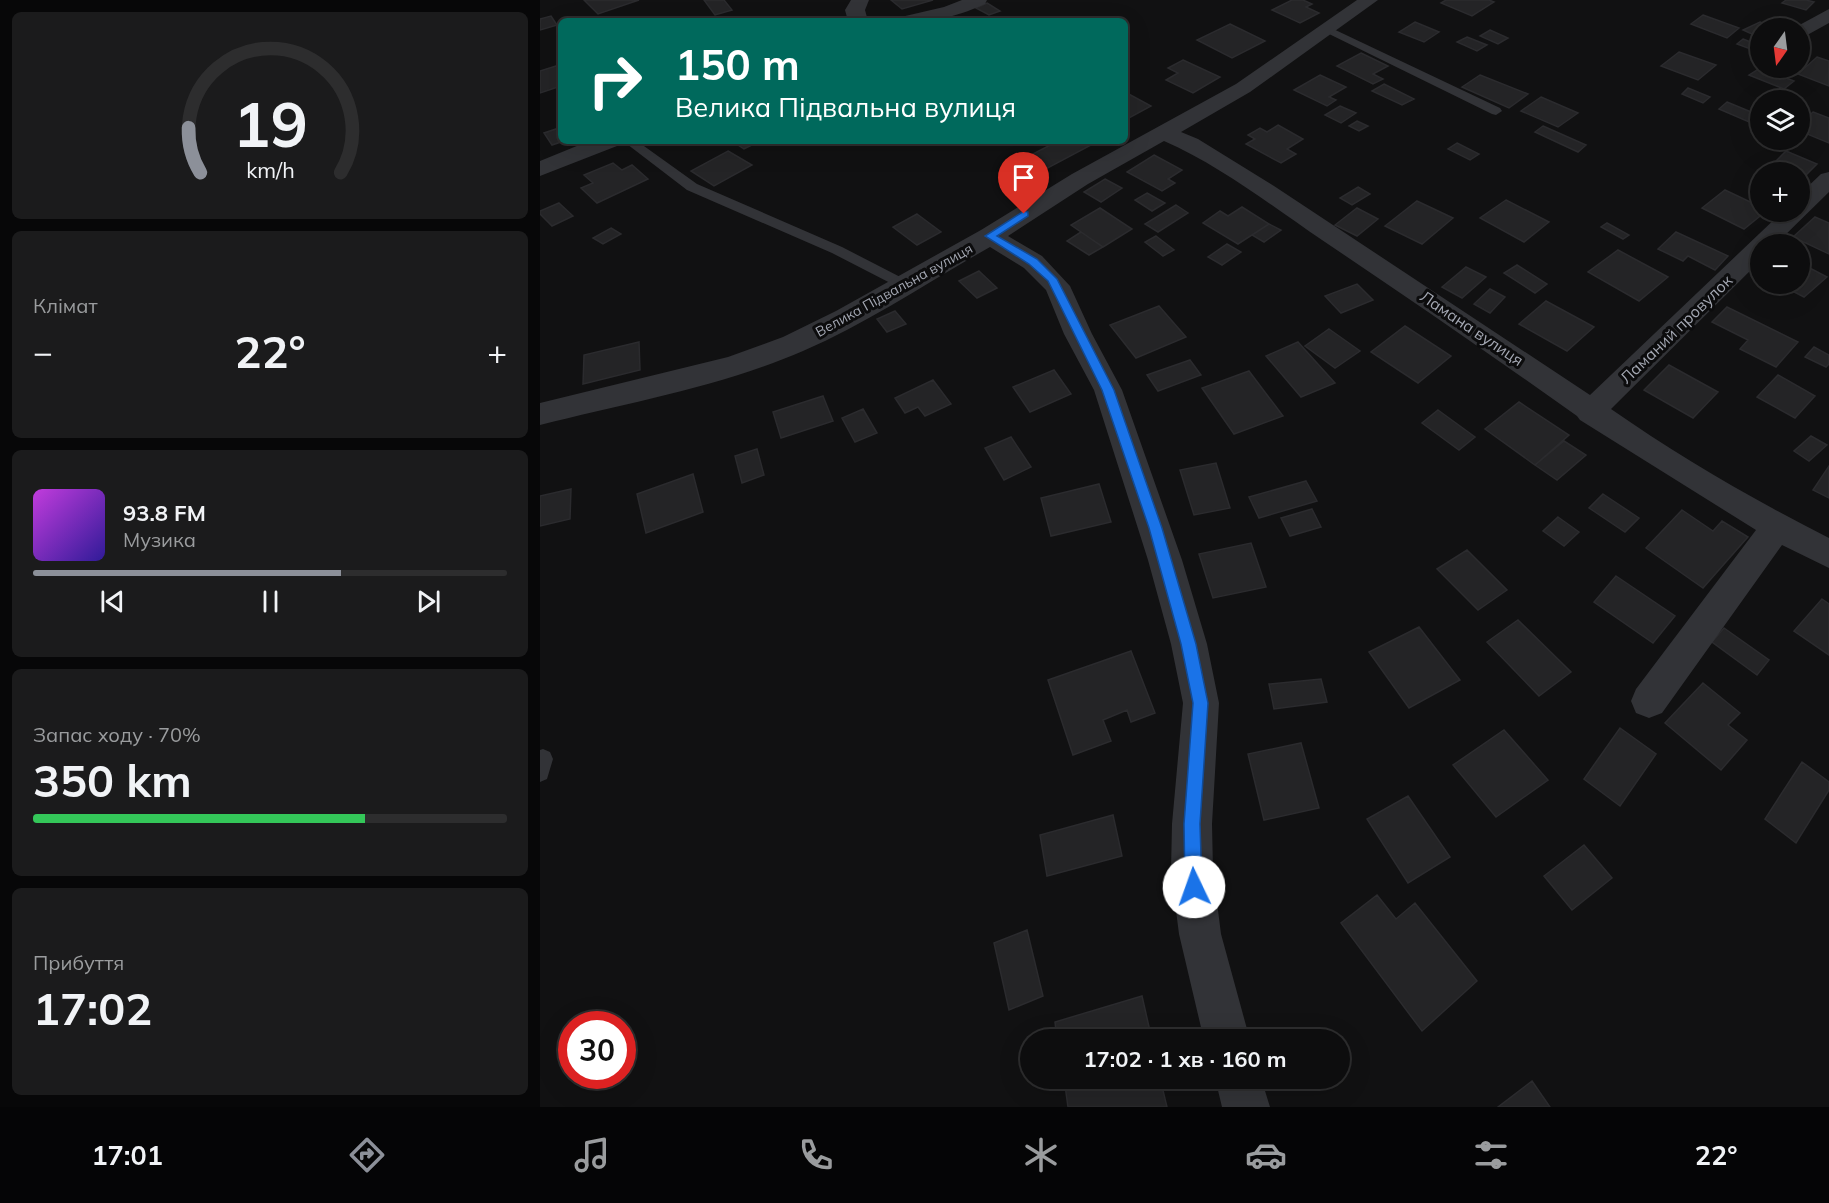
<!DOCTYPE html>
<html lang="uk">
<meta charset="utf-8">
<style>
body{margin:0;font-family:Mulish,sans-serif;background:#1b1b1c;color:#f1f3f6;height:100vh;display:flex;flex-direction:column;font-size:22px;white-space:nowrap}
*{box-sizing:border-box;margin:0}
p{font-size:20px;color:#9a9c9e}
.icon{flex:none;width:33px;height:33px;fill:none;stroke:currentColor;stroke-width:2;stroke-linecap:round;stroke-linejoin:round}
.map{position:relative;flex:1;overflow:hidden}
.drawer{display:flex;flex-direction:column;gap:12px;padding:12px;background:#070708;width:540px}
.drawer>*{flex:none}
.hud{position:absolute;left:18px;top:18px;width:570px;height:126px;border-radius:9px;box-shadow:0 6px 24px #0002,0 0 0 2px #2d2d2e;background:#00695c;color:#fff;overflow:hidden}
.needle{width:39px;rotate:194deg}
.fabs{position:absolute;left:1210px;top:18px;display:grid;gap:12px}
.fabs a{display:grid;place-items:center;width:60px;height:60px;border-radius:50%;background:#0d0d0e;box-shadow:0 6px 24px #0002,0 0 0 2px #2d2d2e;font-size:30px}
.speed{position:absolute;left:18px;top:1011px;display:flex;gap:12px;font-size:30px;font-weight:700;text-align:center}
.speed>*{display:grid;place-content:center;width:78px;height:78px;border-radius:50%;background:#0d0d0e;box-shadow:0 6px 24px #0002,0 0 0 2px #2d2d2e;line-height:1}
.speed .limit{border:9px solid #d22;background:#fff;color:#111}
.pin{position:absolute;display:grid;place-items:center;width:51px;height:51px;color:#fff;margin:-62px -26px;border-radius:50% 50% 50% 0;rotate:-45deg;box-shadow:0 0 6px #0007}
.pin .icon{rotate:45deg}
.me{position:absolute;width:66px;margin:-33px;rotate:357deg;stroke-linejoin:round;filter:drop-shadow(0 0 4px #0008)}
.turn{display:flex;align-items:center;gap:21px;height:126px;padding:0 18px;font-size:27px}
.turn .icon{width:78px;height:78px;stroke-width:2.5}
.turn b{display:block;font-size:42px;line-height:51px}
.big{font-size:45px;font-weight:700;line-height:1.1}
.drawer .widget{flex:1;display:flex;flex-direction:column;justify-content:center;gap:9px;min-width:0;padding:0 21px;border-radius:9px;background:#1b1b1c}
.drawer .dial{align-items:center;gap:0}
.dial svg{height:156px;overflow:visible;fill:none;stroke:#2d2d2e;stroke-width:7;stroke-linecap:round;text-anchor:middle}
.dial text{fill:#f1f3f6;stroke:none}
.song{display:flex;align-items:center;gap:18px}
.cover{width:72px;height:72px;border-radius:9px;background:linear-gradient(135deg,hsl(290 70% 55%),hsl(250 70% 35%))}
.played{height:6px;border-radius:3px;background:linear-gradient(90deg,#8c9099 65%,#2d2d2e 65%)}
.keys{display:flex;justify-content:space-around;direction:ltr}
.heat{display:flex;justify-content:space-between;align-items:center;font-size:33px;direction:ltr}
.charge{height:9px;border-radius:4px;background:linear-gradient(90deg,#34c759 70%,#2d2d2e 0)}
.trip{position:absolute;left:480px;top:1029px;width:330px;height:60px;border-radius:30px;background:#0d0d0e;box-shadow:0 6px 24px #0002,0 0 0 2px #2d2d2e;font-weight:700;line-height:60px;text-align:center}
.tabs{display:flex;height:96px;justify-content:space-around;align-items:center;background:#050506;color:#9a9c9e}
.tabs .icon{width:42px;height:42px}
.tabs .selected{color:#8c9099}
.tabs b{font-size:27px;color:#f1f3f6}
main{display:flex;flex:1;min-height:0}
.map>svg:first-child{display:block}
</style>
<main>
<section class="drawer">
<div class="widget dial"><svg viewBox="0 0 100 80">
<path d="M14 69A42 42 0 1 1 86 69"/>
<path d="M14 69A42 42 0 0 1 8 46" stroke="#8c9099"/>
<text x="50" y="56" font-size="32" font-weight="700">19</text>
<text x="50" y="72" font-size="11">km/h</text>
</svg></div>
<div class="widget"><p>Клімат</p>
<div class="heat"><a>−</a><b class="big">22°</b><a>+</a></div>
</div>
<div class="widget">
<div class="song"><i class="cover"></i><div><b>93.8 FM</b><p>Музика</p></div></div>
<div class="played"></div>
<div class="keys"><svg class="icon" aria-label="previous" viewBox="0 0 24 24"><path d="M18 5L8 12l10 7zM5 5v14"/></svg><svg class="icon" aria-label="pause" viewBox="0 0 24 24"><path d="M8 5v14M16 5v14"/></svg><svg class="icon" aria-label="next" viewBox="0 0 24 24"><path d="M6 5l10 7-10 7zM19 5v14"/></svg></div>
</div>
<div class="widget"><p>Запас ходу · 70%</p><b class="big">350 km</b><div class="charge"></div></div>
<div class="widget"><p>Прибуття</p><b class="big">17:02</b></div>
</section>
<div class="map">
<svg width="1289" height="1107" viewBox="0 0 1289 1107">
<rect width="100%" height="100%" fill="#111112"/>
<path fill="#242426" stroke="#2b2b2e" stroke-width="1.5" d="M44,0H99L58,14Z
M164,0H184L192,10L175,15Z
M351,0H393L362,9Z
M752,0H763L772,4L766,7L779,13L760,23L732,10Z
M906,0H949L954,2L932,16L901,3Z
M1246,0H1266L1274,2L1266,10L1242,3Z
M447,3L460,11L449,15L436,8Z
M1163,15L1199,28L1187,38L1151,24Z
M11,16L17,25L0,30V19Z
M875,22L899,32L884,42L859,32Z
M1220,22L1235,28H1221V38L1203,30Z
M690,24L725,41L692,58L657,40Z
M950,30L968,38L958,44L940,36Z
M927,37L947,45L937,51L917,42Z
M1203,39L1221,46V48L1216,51L1197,44Z
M1139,52L1176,65L1158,80L1121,66Z
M821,53L848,66L833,74L843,79L833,84L797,66Z
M1277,57L1289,61V86L1258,74Z
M643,60L680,77L653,93L626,80L638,73L628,68Z
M19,65L21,86L0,93V71Z
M1220,68L1254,81L1244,89L1209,75Z
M780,75L806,87L789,97L796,100L787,106L754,90Z
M940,75L988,94L969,108L922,87Z
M844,84L874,99L862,105L832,91Z
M1148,88L1170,97L1163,103L1142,94Z
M585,92L611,106L589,118L585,116Z
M1001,97L1038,113L1018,127L981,111Z
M1187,102L1221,116V121L1216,125L1179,109Z
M800,106L816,113L801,123L785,115Z
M1273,112L1289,118V143L1260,131V123Z
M817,121L828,126L819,131L809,126Z
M738,125L763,139L747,149L756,154L741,163L706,144L715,139L708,135L720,128L727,132Z
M1003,126L1046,145L1038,152L995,132Z
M16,129L21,136V141H24L12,145L4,133Z
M192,141H220L204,149Z
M518,141H544L551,145L504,170L485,158Z
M917,143L939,154L930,160L908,149Z
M188,151L212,165L174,186L151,171Z
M1246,151L1277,164L1263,178L1260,176V172H1251L1232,165Z
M614,155L642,170L628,179L635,183L622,191L587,172Z
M73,163L82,170L92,165L108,179L57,203L41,188L53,183L44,175Z
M565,179L582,188L561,202L544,192Z
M818,187L830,194L812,205L800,198Z
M1185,190L1221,207V212H1225L1204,229L1162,208Z
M607,193L625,203L612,211L595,200Z
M966,200L1009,222L984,242L940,218Z
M877,201L913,218L882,244L845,226Z
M19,203L33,216L12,226L0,214V211Z
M636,205L648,213L618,232L605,224Z
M702,207L729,224L698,244L663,223L680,211L688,216Z
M560,208L592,229L563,247L531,225Z
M817,208L838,219L817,236L795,225Z
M377,214L401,232L377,245L353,227Z
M1275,217L1289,223V254L1253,237Z
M1067,223L1089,235L1083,239L1061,227Z
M729,224L741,230L724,242L712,235Z
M71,228L81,234L63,244L53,238Z
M541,232L563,247L549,255L527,241Z
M1136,232L1188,256L1175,270L1148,256L1143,261L1118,249Z
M616,236L634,250L623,256L605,242Z
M687,244L701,252L682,265L668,257Z
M1078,250L1128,277L1099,301L1048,272Z
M1260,263L1287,277L1264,297L1239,284H1260Z
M977,265L1007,284L995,293L964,273Z
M926,267L946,277L922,298L902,287Z
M439,271L457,288L437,298L419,281Z
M817,284L833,300L801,313L785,296Z
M950,289L965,297L950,313L934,304Z
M1006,301L1054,327L1027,351L979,324Z
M619,306L646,337L596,358L570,325Z
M1187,307L1258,342L1236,367L1200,349L1208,340L1172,322Z
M355,311L366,324L347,332L337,319Z
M865,326L911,356L878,383L831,352Z
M789,329L820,351L795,368L765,346Z
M99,342L100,370L43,384L44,355Z
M758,342L795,383L761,397L726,356Z
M1274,347L1289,355V364L1286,367L1265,357Z
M650,360L661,375L618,391L607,375Z
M1129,365L1178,392L1153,418L1104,390Z
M514,370L531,394L490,412L473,387Z
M709,371L743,416L694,434L662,388Z
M1238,375L1275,396L1255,418L1217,397Z
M393,380L411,404L385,416L378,407L365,413L355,398Z
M283,396L293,421L241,438L233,412Z
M979,402L1029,435L995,465L945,429Z
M323,409L337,433L315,442L302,418Z
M898,410L935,437L919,450L882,423Z
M1271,436L1287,445L1269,461L1254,451Z
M471,437L491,467L464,480L445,448Z
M1024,441L1046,455L1017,480L995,465Z
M217,449L224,475L202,483L195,456Z
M676,463L690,508L654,515L640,470Z
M1289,466V498L1273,490Z
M153,474L163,512L106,533L97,494Z
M766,481L777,501L719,518L709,497Z
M559,484L571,522L511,536L501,498Z
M31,489L30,519L0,526V496Z
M1063,494L1099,518L1085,532L1049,508Z
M772,509L781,527L750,536L741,518Z
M1142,510L1173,531L1182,521L1208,537L1163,588L1106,548Z
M1018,517L1039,532L1024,546L1003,531Z
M711,543L726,587L673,598L659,554Z
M927,550L967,590L938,610L897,569Z
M1076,576L1135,616L1113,643L1054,602Z
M1282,599L1289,604V655L1254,631Z
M978,620L1031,672L999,696L947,642Z
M879,627L920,680L869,708L829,652Z
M1184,628L1229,660L1217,675L1172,642Z
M591,651L615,713L591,722L587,710L563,720L571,741L533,755L508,680Z
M781,679L787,702L734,709L729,684Z
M1163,683L1200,713L1188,725L1207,740L1181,770L1125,723Z
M1080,728L1116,754L1080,806L1044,779Z
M964,730L1008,780L956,817L913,765Z
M761,743L779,808L724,820L708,754Z
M1262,762L1289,782V790L1256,843L1225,819Z
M868,796L910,857L868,883L827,819Z
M573,815L582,856L507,876L500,835Z
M1044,845L1072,878L1032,910L1004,876Z
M837,895L856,919L875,903L937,981L882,1031L801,923Z
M487,930L503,996L469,1010L454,943Z
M602,996L612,1040H517L515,1022Z
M524,1078H620L627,1107H528Z
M992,1081L1010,1107H958Z"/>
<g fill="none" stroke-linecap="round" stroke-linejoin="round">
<path fill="#323337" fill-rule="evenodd" d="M787,26L960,108L962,111L956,115L952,114L783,31V27Z
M83,141H97L157,184L302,247L370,282L372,285L370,288H360L292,253L147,190Z
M3,749L10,752L13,759L7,779L0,782V750Z"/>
<path fill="#323337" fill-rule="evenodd" d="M311,0H329L325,10L328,21H308L305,10Z
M422,0H447L445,4C411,19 395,21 358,21L361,17L404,7Z
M817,0H838L710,92L641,132L658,139L734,186L1050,395L1242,212H1260V194L1281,174L1289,172V192L1236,244H1221V260L1071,409C1140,457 1214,500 1289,538V568L1242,545L1122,713L1109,718L1096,713L1091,701L1096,689L1216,530L1040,420L1037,416C953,356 868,298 782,240C732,206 681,166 624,141L548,184L468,236L502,256L530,286L552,334L582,390L642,560L667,644L679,703L672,824L673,871L681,934L710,1040H664L639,934L631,871L632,824L643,703L631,644L608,560L554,390L524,334L506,290L484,268L450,247C388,282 328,323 263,351C180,387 87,403 0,425V403L188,357L243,337L296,311L441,230L532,174L696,84Z
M1289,9V23L1260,39V28H1254Z
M49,141H80L77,146L0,176V161Z
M675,1078H721L730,1107H682Z"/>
</g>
<path fill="#1a73e8" stroke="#114b97" stroke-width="1.5" d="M484,211L488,212V216L457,236L497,259L517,279L574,390L622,528L656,644L668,703L660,824L662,887L660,893L654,896L648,893L645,887L644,824L653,703L641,644L609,528L562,390L508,281L489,264L445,236Z"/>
<g text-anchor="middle" stroke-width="6" stroke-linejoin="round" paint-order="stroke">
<g font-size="14" fill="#a3a7b2" stroke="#0c0c0d">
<text transform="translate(354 290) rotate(-29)" y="5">Велика Підвальна вулиця</text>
</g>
<g font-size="16" fill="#a3a7b2" stroke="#0c0c0d">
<text transform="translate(932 328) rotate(34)" y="6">Ламана вулиця</text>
<text transform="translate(1136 329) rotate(-44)" y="6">Ламаний провулок</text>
</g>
</g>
</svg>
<div class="fabs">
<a><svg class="needle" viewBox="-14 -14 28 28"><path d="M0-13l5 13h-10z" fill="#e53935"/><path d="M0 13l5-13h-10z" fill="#9a9c9e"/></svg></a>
<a><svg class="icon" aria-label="layers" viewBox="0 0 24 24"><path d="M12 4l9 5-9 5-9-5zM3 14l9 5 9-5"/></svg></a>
<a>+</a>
<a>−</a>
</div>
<div class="speed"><div class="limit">30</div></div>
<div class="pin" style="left:484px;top:214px;background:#d93025"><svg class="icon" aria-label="arrive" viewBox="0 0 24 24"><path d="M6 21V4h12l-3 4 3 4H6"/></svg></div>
<svg class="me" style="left:654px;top:887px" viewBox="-20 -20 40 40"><circle r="19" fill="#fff"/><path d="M0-13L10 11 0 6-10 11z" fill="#1a73e8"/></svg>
<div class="trip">17:02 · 1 хв · 160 m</div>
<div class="hud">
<div class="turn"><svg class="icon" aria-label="right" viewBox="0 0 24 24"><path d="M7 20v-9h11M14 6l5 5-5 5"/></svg><div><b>150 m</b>Велика Підвальна вулиця</div></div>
</div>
</div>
</main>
<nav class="tabs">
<b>17:01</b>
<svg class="icon selected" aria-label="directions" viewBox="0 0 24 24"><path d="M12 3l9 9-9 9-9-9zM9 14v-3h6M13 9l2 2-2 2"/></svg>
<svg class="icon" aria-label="music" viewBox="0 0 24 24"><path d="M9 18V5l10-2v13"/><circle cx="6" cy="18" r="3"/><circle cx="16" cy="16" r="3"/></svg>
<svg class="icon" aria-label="phone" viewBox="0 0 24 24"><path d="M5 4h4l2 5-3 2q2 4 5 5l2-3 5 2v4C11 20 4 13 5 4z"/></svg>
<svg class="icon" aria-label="climate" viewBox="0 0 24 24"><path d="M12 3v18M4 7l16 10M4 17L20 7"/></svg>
<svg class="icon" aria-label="car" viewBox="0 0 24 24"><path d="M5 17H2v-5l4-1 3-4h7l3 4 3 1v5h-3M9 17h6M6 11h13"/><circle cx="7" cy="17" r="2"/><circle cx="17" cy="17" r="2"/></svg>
<svg class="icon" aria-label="filters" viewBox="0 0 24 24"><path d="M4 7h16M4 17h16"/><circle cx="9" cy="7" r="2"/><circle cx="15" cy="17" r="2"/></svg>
<b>22°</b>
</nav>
